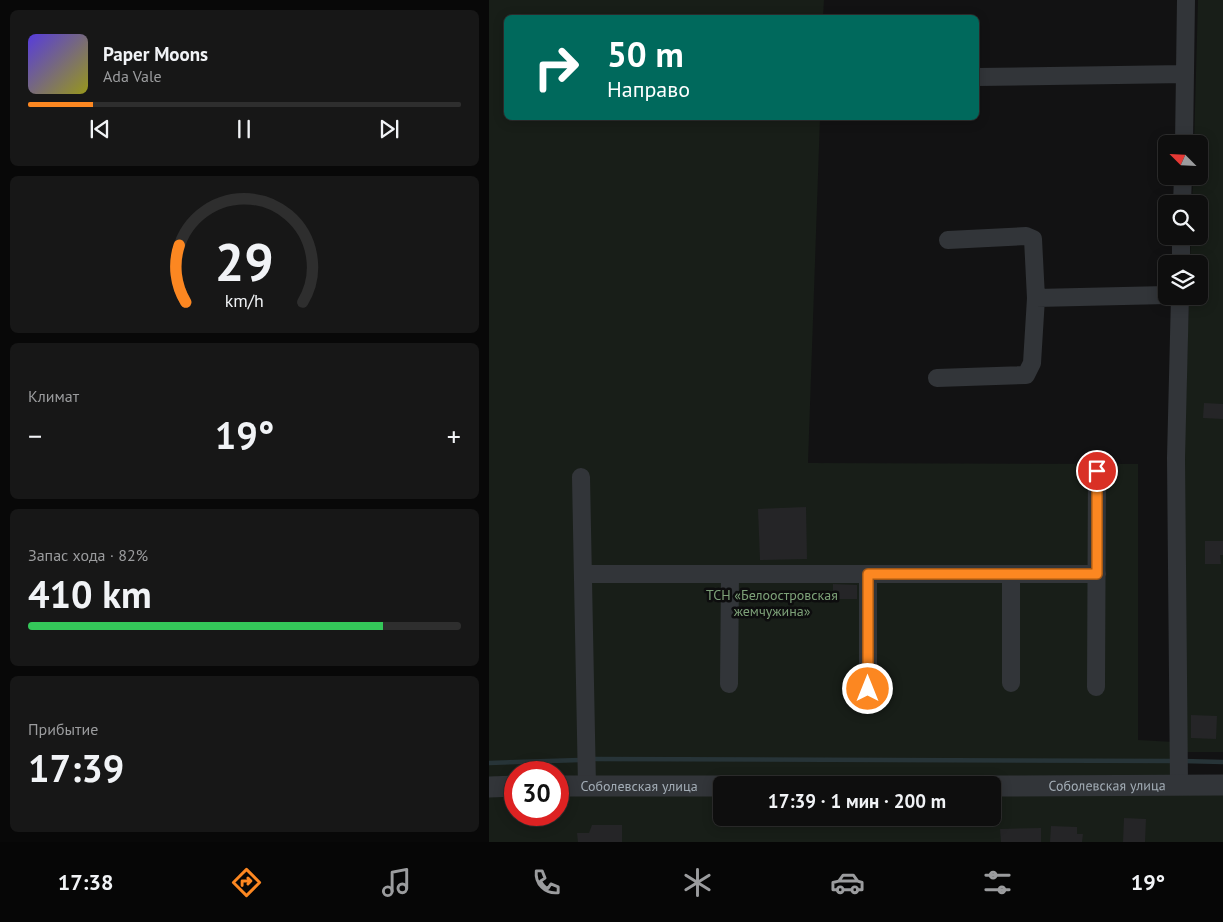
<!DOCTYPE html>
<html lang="ru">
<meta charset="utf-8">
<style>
body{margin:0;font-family:"PT Sans",sans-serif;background:#171717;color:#f1f3f6;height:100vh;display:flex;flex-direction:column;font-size:19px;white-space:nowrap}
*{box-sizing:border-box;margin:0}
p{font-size:16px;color:#9b9c9e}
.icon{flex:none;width:28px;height:28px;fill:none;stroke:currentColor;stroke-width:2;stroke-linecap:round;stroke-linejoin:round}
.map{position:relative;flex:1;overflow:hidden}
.sheet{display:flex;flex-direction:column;gap:10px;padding:10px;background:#080808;width:489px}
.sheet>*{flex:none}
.banner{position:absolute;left:15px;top:15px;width:475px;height:105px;border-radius:8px;box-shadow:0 2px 12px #0003,0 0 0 1px #2e2e2e;background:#00695c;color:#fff;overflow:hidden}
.needle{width:32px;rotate:294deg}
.buttons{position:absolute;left:669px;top:135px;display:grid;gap:10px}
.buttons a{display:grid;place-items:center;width:50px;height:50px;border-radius:8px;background:#0e0e0e;box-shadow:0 2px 12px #0003,0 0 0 1px #2e2e2e;font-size:25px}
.speed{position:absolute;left:15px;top:761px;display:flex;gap:10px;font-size:25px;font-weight:700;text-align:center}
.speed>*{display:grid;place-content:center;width:65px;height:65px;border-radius:50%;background:#0e0e0e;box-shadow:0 2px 12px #0003,0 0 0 1px #2e2e2e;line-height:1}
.speed .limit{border:8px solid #d22;background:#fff;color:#111}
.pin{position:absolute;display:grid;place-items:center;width:42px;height:42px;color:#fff;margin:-21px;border:2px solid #fff;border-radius:50%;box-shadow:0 1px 5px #0007}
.me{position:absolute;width:55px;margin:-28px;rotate:0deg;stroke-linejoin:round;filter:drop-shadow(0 0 4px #0008)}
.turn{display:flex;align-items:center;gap:18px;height:105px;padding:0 20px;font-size:22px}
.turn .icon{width:65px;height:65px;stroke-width:2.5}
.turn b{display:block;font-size:35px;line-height:42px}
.big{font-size:38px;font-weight:700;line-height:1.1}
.sheet .tile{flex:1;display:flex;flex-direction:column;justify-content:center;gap:8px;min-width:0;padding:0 18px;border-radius:8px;background:#171717}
.sheet .dial{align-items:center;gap:0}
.dial svg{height:130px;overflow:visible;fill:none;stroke:#2e2e2e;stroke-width:7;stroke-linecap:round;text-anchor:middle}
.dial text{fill:#f1f3f6;stroke:none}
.song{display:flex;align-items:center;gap:15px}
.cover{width:60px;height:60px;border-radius:8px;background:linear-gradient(135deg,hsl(250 70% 55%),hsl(60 70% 35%))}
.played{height:5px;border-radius:2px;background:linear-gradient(90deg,#fc8721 15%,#2e2e2e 15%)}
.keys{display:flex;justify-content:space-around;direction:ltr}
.heat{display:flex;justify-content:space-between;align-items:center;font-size:28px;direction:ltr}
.charge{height:8px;border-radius:4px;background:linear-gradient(90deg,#34c759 82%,#2e2e2e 0)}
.trip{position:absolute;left:224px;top:776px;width:288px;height:50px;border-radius:8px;background:#0e0e0e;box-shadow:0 2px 12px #0003,0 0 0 1px #2e2e2e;font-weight:700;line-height:50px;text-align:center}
.dock{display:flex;height:80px;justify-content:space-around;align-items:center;background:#060606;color:#9b9c9e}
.dock .icon{width:35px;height:35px}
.dock .on{color:#fc8721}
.dock b{font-size:22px;color:#f1f3f6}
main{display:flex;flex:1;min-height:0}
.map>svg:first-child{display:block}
</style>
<main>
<section class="sheet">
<div class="tile">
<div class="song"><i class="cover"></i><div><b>Paper Moons</b><p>Ada Vale</p></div></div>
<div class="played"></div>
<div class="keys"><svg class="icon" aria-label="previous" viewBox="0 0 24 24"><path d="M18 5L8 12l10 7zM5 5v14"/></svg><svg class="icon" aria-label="pause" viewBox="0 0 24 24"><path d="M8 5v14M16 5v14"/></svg><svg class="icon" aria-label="next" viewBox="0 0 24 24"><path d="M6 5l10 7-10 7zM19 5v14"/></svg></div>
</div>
<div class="tile dial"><svg viewBox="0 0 100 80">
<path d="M14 69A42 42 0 1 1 86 69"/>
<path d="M14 69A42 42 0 0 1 10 34" stroke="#fc8721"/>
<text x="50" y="56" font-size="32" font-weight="700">29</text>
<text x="50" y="72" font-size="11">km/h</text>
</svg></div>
<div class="tile"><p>Климат</p>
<div class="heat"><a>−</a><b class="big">19°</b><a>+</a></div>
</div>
<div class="tile"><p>Запас хода · 82%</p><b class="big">410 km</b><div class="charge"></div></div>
<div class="tile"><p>Прибытие</p><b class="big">17:39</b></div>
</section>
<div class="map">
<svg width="735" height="842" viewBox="0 0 735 842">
<rect width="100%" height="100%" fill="#121213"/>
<path fill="#181e18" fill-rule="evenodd" d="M0,0H335L334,17L18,18V118H331L319,463L649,464V740L686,742L687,785H734V842H0ZM26,772H69V815H26ZM232,785H502V818H232Z
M709,0H734V752H696L695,463L700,296H710V264H701L702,236H710V204H703L704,176H710V144H705Z"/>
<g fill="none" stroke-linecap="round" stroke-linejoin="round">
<path stroke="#273438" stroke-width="4.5" d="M105,759L686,761
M694,761L735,762
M0,763L91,760"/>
</g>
<path fill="#252527" d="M715,403L735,404V419L714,418Z
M317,507L318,559L271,560L269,509Z
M716,541H735V555H731L732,564H716Z
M344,584L368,585V599H344Z
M702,715L728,716L727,739L702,738Z
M635,818L657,819L656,842H634Z
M103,825H133V842H89L88,833H100Z
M562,826L588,827V834H594L593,842H561Z
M552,828V842H512L511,829Z"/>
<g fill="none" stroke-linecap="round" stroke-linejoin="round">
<path stroke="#323539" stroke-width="18" d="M488,77L696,74
M695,144L697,0
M693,204L694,176
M692,264V236
M547,298L678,295
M448,378L537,375L543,363L547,298L544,239L537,236L459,240
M92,477L98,786
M95,574H608
M522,683V575
M240,684L241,574
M607,687L608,471
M379,689V574
M690,785L687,458L691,296"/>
<g stroke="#323539" stroke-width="21">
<path id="s1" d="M69,786H232"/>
<path id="s2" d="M502,786L735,785"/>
<path d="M0,787L26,786"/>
</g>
</g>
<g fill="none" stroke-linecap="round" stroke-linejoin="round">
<g stroke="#a45815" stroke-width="12">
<path id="route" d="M379,689V574H608V471"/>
</g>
<use href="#route" stroke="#fc8721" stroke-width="9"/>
</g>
<g text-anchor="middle" stroke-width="5" stroke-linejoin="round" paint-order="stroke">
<g font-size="14" fill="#7da178" stroke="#0d0d0e">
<text x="283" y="600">ТСН «Белоостровская<tspan x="283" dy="16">жемчужина»</tspan></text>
</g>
<g font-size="14" fill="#a2acb5" stroke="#0d0d0e">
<text dy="5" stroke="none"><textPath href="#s2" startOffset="116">Соболевская улица</textPath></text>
<text dy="5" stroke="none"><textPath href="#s1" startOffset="81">Соболевская улица</textPath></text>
</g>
</g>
</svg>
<div class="buttons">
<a><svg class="needle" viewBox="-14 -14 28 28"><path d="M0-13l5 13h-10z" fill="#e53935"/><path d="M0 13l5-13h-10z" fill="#9b9c9e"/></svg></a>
<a><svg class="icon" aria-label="search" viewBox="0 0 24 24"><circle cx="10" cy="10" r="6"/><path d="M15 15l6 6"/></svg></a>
<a><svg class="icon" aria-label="layers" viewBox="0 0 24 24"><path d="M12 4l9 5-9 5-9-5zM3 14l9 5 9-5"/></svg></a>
</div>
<div class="speed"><div class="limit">30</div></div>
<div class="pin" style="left:608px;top:471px;background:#d93025"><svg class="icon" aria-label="arrive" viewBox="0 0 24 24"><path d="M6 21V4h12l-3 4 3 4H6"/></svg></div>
<svg class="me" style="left:379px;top:689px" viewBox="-20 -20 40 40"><circle r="17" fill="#fc8721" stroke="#fff" stroke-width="3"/><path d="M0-11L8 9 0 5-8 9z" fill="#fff"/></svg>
<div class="trip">17:39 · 1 мин · 200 m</div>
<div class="banner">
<div class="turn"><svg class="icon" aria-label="right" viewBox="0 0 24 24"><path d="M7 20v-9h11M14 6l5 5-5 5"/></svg><div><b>50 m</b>Направо</div></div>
</div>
</div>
</main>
<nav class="dock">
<b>17:38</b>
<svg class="icon on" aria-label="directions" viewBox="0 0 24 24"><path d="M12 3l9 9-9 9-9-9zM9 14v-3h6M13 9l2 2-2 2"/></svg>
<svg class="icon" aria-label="music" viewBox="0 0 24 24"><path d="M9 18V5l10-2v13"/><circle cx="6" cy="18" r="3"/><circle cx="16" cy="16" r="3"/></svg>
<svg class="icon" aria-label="phone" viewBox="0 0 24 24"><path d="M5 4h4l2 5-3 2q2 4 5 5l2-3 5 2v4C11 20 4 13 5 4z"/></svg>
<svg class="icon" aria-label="climate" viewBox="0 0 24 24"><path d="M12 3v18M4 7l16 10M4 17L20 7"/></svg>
<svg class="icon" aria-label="car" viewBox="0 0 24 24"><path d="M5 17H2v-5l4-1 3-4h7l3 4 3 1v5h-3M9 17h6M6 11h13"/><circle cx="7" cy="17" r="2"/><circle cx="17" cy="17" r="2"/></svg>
<svg class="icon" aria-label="filters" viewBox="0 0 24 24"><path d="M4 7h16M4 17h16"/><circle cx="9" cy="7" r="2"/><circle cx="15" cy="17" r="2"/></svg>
<b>19°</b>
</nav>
